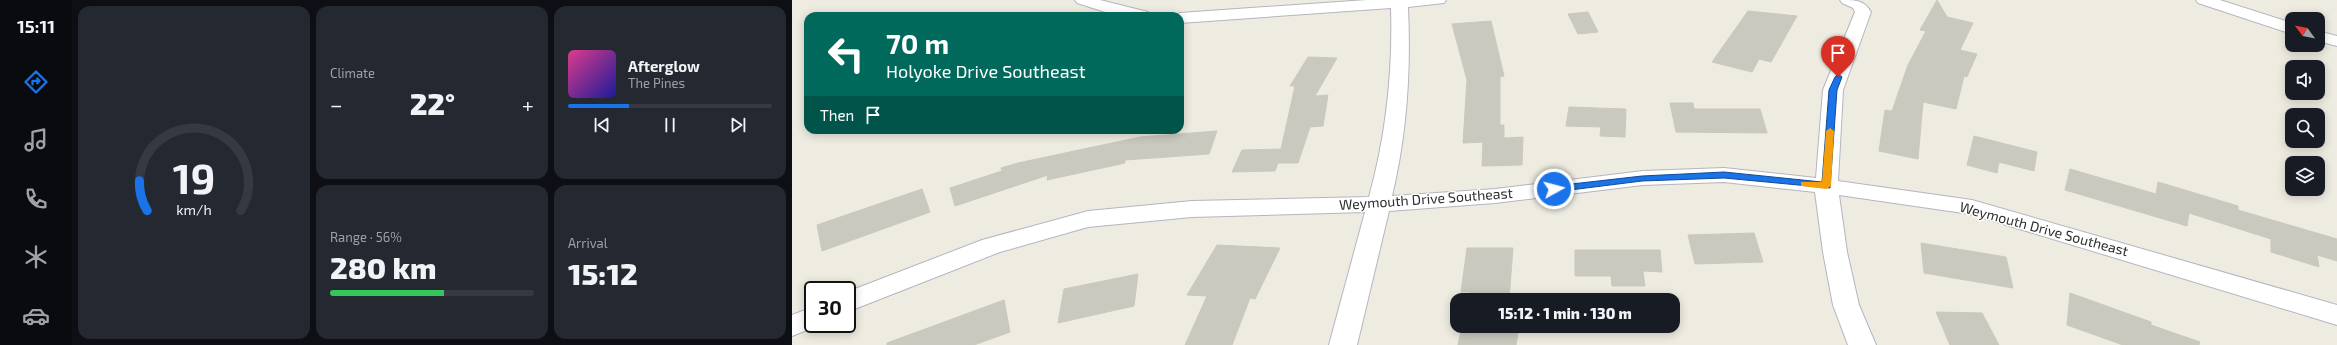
<!DOCTYPE html>
<meta charset="utf-8">
<style>
body{margin:0;font-family:"Exo 2",sans-serif;background:#242831;color:#f1f3f6;height:100vh;display:flex;flex-direction:column;font-size:15px;white-space:nowrap}
*{box-sizing:border-box;margin:0}
p{font-size:13px;color:#9ea1a6}
.icon{flex:none;width:22px;height:22px;fill:none;stroke:currentColor;stroke-width:2;stroke-linecap:round;stroke-linejoin:round}
.map{position:relative;flex:1;overflow:hidden}
.details{display:flex;flex-direction:column;gap:6px;padding:6px;background:#0d0f14;width:720px}
.details>*{flex:none}
.guide{position:absolute;left:12px;top:12px;width:380px;height:122px;border-radius:12px;box-shadow:0 2px 10px #0003;background:#00695c;color:#fff;overflow:hidden}
.needle{width:26px;rotate:302deg}
.buttons{position:absolute;left:1493px;top:12px;display:grid;gap:8px}
.buttons a{display:grid;place-items:center;width:40px;height:40px;border-radius:8px;background:#171b24;box-shadow:0 2px 10px #0003;font-size:20px}
.speed{position:absolute;left:12px;top:281px;display:flex;gap:8px;font-size:20px;font-weight:700;text-align:center}
.speed>*{display:grid;place-content:center;width:52px;height:52px;border-radius:50%;background:#171b24;box-shadow:0 2px 10px #0003;line-height:1}
.speed .limit{border:2px solid #111;border-radius:6px;background:#fff;color:#111}
.pin{position:absolute;display:grid;place-items:center;width:34px;height:34px;color:#fff;margin:-41px -17px;border-radius:50% 50% 50% 0;rotate:-45deg;box-shadow:0 0 4px #0007}
.pin .icon{rotate:45deg}
.me{position:absolute;width:44px;margin:-22px;rotate:83deg;stroke-linejoin:round;filter:drop-shadow(0 0 3px #0008)}
.turn{display:flex;align-items:center;gap:14px;height:84px;padding:0 16px;font-size:18px}
.turn .icon{width:52px;height:52px;stroke-width:2.5}
.turn b{display:block;font-size:28px;line-height:34px}
.then{display:flex;align-items:center;height:38px;padding:0 16px;background:#0003;gap:8px;font-size:15px}
.big{font-size:30px;font-weight:800;line-height:1.1}
.details .tile{flex:1;display:flex;flex-direction:column;justify-content:center;gap:6px;min-width:0;padding:0 14px;border-radius:12px;background:#242831}
.details .dial{align-items:center;gap:0}
.dial svg{height:104px;overflow:visible;fill:none;stroke:#363941;stroke-width:7;stroke-linecap:round;text-anchor:middle}
.dial text{fill:#f1f3f6;stroke:none}
.song{display:flex;align-items:center;gap:12px}
.cover{width:48px;height:48px;border-radius:6px;background:linear-gradient(135deg,hsl(330 70% 55%),hsl(240 70% 35%))}
.played{height:4px;border-radius:2px;background:linear-gradient(90deg,#1a73e8 30%,#363941 30%)}
.keys{display:flex;justify-content:space-around;direction:ltr}
.heat{display:flex;justify-content:space-between;align-items:center;font-size:22px;direction:ltr}
.charge{height:6px;border-radius:3px;background:linear-gradient(90deg,#34c759 56%,#363941 0)}
.details .tiles{flex:1;display:grid;gap:6px;grid-template-columns:repeat(3,1fr)}
.tile:first-child{grid-row:span 2}
.trip{position:absolute;left:658px;top:293px;width:230px;height:40px;border-radius:12px;background:#171b24;box-shadow:0 2px 10px #0003;font-weight:800;line-height:40px;text-align:center}
main{display:flex;flex:1;min-height:0}
.menu{display:flex;flex-direction:column;width:72px;justify-content:space-around;align-items:center;background:#090b0e;color:#9ea1a6}
.menu .icon{width:28px;height:28px}
.menu .selected{color:#1a73e8}
.menu b{font-size:18px;color:#f1f3f6}
.map>svg:first-child{display:block}
</style>
<main>
<nav class="menu">
<b>15:11</b>
<svg class="icon selected" aria-label="directions" viewBox="0 0 24 24"><path d="M12 3l9 9-9 9-9-9zM9 14v-3h6M13 9l2 2-2 2"/></svg>
<svg class="icon" aria-label="music" viewBox="0 0 24 24"><path d="M9 18V5l10-2v13"/><circle cx="6" cy="18" r="3"/><circle cx="16" cy="16" r="3"/></svg>
<svg class="icon" aria-label="phone" viewBox="0 0 24 24"><path d="M5 4h4l2 5-3 2q2 4 5 5l2-3 5 2v4C11 20 4 13 5 4z"/></svg>
<svg class="icon" aria-label="climate" viewBox="0 0 24 24"><path d="M12 3v18M4 7l16 10M4 17L20 7"/></svg>
<svg class="icon" aria-label="car" viewBox="0 0 24 24"><path d="M5 17H2v-5l4-1 3-4h7l3 4 3 1v5h-3M9 17h6M6 11h13"/><circle cx="7" cy="17" r="2"/><circle cx="17" cy="17" r="2"/></svg>
</nav>
<section class="details">
<div class="tiles">
<div class="tile dial"><svg viewBox="0 0 100 80">
<path d="M14 69A42 42 0 1 1 86 69"/>
<path d="M14 69A42 42 0 0 1 8 46" stroke="#1a73e8"/>
<text x="50" y="56" font-size="32" font-weight="700">19</text>
<text x="50" y="72" font-size="11">km/h</text>
</svg></div>
<div class="tile"><p>Climate</p>
<div class="heat"><a>−</a><b class="big">22°</b><a>+</a></div>
</div>
<div class="tile">
<div class="song"><i class="cover"></i><div><b>Afterglow</b><p>The Pines</p></div></div>
<div class="played"></div>
<div class="keys"><svg class="icon" aria-label="previous" viewBox="0 0 24 24"><path d="M18 5L8 12l10 7zM5 5v14"/></svg><svg class="icon" aria-label="pause" viewBox="0 0 24 24"><path d="M8 5v14M16 5v14"/></svg><svg class="icon" aria-label="next" viewBox="0 0 24 24"><path d="M6 5l10 7-10 7zM19 5v14"/></svg></div>
</div>
<div class="tile"><p>Range · 56%</p><b class="big">280 km</b><div class="charge"></div></div>
<div class="tile"><p>Arrival</p><b class="big">15:12</b></div>
</div>
</section>
<div class="map">
<svg width="1545" height="345" viewBox="0 0 1545 345">
<rect width="100%" height="100%" fill="#eeece1"/>
<path fill="#cac9bf" stroke="#cac9ba" d="M1145,0L1155,17L1181,23L1168,50L1185,54L1175,77L1172,76L1164,109L1131,102L1126,159L1087,151L1093,110L1100,111L1116,65L1134,31L1128,30Z
M956,11L1005,16L979,62L967,59L960,72L920,62Z
M796,12L806,32L786,34L776,14Z
M699,21L712,76L708,77V125H712V138L731,137L730,165L690,166L691,142L671,143L675,80L660,24Z
M516,57L545,58L523,96L536,95L531,126L518,127L506,163H486L487,160L483,171L440,172L450,150L489,149L503,86H498Z
M878,103H901L902,109H968L975,133L884,132Z
M777,107L834,109L833,137L808,136L809,127L774,126Z
M425,131L417,154L333,160V163L255,180L256,175L163,206L158,188L210,171L209,168L226,163L348,137Z
M1182,136L1245,152L1242,171L1207,162L1205,173L1175,165Z
M1278,169L1364,194L1366,182L1446,206V210L1545,239V261L1525,255L1527,267L1479,252V239L1397,213L1395,226L1273,190Z
M130,189L138,212L30,251L25,225Z
M962,233L971,262L903,264L896,235Z
M1129,243L1214,257L1221,288L1132,273Z
M425,245L488,248L463,299L458,298L440,345H393L415,296L395,295Z
M675,248H721L717,300H676L678,292H669Z
M783,250H868L870,272L851,271L853,286H820L819,276H783Z
M346,274L342,306L266,323L272,289Z
M1278,293L1359,322V325L1408,342L1407,345H1331L1275,325Z
M212,300L218,332L182,345H95V343Z
M1144,312L1190,313L1207,345H1158Z
M670,326H727L724,345H666Z"/>
<g fill="none" stroke-linecap="round" stroke-linejoin="round">
<g stroke="#b5b4c0" stroke-width="2">
<path id="street" d="M283,0H308L356,12L358,16H326L285,3Z
M575,0H654L652,3L616,7C619,71 615,134 600,196L703,189L851,171L932,168L1024,178L1031,90L1063,12L1061,8L1050,3L1048,0C1064,0 1072,0 1079,12L1051,90L1046,181L1180,200L1545,305V325L1178,214L1047,195L1055,252L1067,305L1084,345H1056L1041,305L1031,252L1023,192L932,182L851,185L703,203L597,211L565,345H537L573,212L400,217L296,227L208,252L55,312V292L190,240L296,211L400,201L577,197C594,135 601,72 599,8L388,23V16H381L388,13Z
M21,307V324H30L0,336V315Z"/>
</g>
<g stroke="#b5b4c0" stroke-width="2">
<path id="secondary" d="M1404,0H1428L1500,23V34L1406,3Z
M1526,31L1545,36V46L1526,41Z"/>
</g>
<use href="#street" fill="#fff" fill-rule="evenodd"/>
<use href="#secondary" fill="#fff" fill-rule="evenodd"/>
</g>
<path fill="#1a73e8" stroke="#114b97" d="M1046,74L1050,77L1045,90L1038,188L932,178L850,181L762,192L757,189L762,186L850,176L932,172L1030,182L1037,90L1043,77Z"/>
<path fill="#f59e0b" d="M1038,128L1042,131L1039,186L1034,189L1009,186V182H1030L1034,131Z"/>
<g text-anchor="middle" stroke-width="3" stroke-linejoin="round" paint-order="stroke">
<g font-size="14" fill="#2d2d2d" stroke="#fff">
<text transform="translate(634 199) rotate(-4)" y="5">Weymouth Drive Southeast</text>
<text transform="translate(1252 229) rotate(15)" y="5">Weymouth Drive Southeast</text>
</g>
</g>
</svg>
<div class="buttons">
<a><svg class="needle" viewBox="-14 -14 28 28"><path d="M0-13l5 13h-10z" fill="#e53935"/><path d="M0 13l5-13h-10z" fill="#9ea1a6"/></svg></a>
<a><svg class="icon" aria-label="sound" viewBox="0 0 24 24"><path d="M4 9h4l5-4v14l-5-4H4zM17 9q2 3 0 6"/></svg></a>
<a><svg class="icon" aria-label="search" viewBox="0 0 24 24"><circle cx="10" cy="10" r="6"/><path d="M15 15l6 6"/></svg></a>
<a><svg class="icon" aria-label="layers" viewBox="0 0 24 24"><path d="M12 4l9 5-9 5-9-5zM3 14l9 5 9-5"/></svg></a>
</div>
<div class="speed"><div class="limit">30</div></div>
<div class="pin" style="left:1046px;top:77px;background:#d93025"><svg class="icon" aria-label="arrive" viewBox="0 0 24 24"><path d="M6 21V4h12l-3 4 3 4H6"/></svg></div>
<svg class="me" style="left:762px;top:189px" viewBox="-20 -20 40 40"><circle r="17" fill="#1a73e8" stroke="#fff" stroke-width="3"/><path d="M0-11L8 9 0 5-8 9z" fill="#fff"/></svg>
<div class="trip">15:12 · 1 min · 130 m</div>
<div class="guide">
<div class="turn"><svg class="icon" aria-label="left" viewBox="0 0 24 24"><path d="M17 20v-9H6M10 6l-5 5 5 5"/></svg><div><b>70 m</b>Holyoke Drive Southeast</div></div>
<div class="then">Then<svg class="icon" aria-label="arrive" viewBox="0 0 24 24"><path d="M6 21V4h12l-3 4 3 4H6"/></svg></div>
</div>
</div>
</main>
